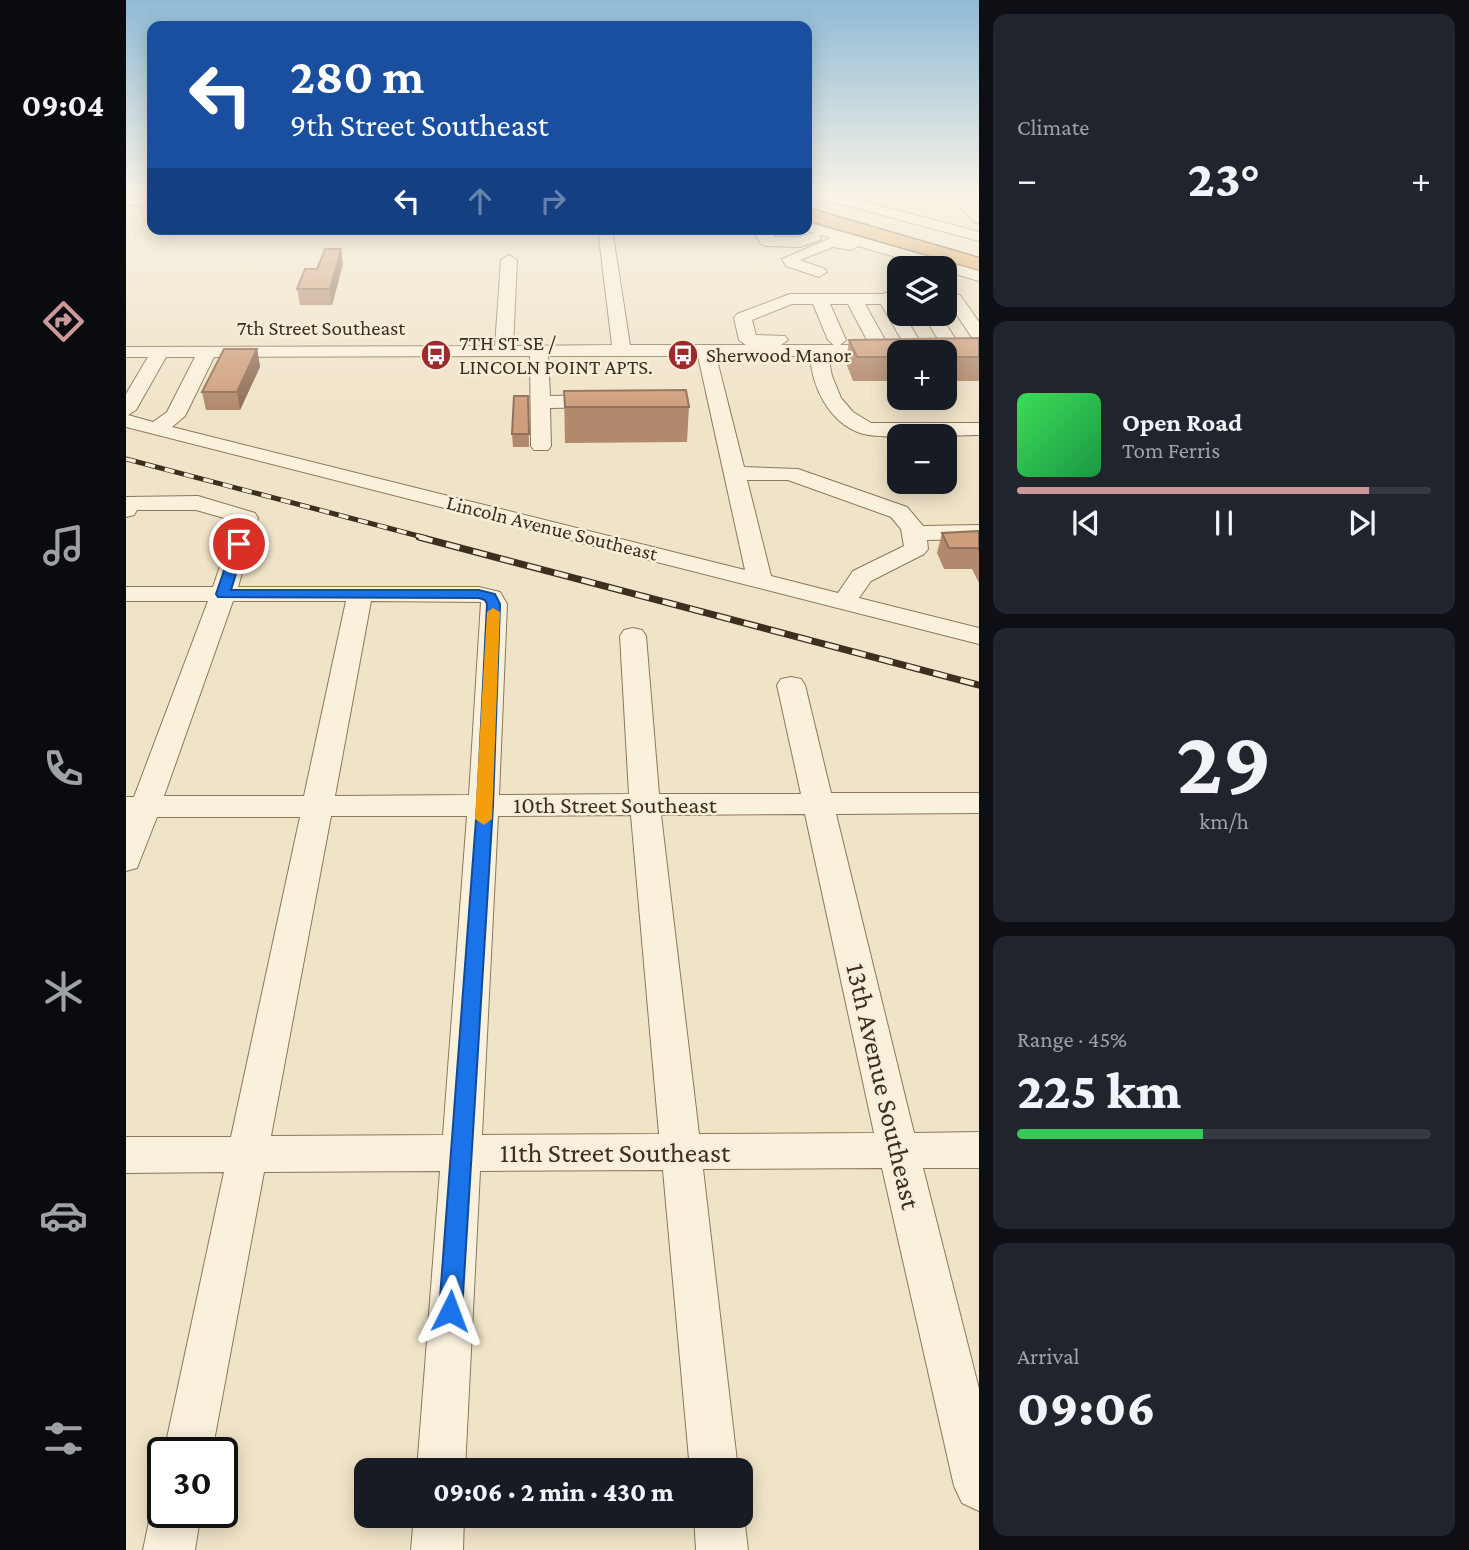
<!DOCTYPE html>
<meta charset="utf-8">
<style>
body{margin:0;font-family:"Crimson Pro",serif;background:#20242c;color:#f1f3f6;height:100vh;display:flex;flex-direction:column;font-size:26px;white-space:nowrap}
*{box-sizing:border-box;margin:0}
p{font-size:23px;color:#9ea1a6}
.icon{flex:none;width:38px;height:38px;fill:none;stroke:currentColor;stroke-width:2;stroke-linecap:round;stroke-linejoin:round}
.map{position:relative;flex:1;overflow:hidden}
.side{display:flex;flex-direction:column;gap:14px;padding:14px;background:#0d0f14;width:490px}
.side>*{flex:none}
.top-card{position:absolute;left:21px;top:21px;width:665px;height:214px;border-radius:14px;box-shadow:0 4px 18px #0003;background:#1a4fa0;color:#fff;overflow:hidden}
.tools{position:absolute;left:761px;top:256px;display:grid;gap:14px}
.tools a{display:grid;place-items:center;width:70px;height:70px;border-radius:14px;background:#171b24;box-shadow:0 4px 18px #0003;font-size:35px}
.speed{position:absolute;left:21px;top:1437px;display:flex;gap:14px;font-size:35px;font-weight:700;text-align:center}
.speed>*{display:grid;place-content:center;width:91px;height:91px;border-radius:50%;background:#171b24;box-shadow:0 4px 18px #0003;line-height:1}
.speed .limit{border:4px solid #111;border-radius:10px;background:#fff;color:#111}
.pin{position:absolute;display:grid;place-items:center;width:60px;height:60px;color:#fff;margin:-30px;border:4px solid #fff;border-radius:50%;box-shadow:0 2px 7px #0007}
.me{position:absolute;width:77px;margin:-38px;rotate:3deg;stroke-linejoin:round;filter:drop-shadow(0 0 5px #0008)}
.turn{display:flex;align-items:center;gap:24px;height:147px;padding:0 28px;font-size:32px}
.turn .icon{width:91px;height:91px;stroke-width:2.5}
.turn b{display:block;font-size:49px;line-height:60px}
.lanes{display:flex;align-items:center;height:66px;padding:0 28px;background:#0003;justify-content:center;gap:35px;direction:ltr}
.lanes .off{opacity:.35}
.big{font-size:52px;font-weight:800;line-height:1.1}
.side .widget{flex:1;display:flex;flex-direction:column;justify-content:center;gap:10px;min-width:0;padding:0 24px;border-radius:14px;background:#20242c}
.side .dial{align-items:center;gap:0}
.dial b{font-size:91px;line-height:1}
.song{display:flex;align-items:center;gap:21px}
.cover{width:84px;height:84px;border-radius:10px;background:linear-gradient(135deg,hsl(130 70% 55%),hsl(140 70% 35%))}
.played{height:7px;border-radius:4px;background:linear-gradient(90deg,#cc999b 85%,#363941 85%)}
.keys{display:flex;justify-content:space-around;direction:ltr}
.heat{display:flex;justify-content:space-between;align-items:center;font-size:38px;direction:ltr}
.charge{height:10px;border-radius:5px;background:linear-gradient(90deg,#34c759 45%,#363941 0)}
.trip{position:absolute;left:228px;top:1458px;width:399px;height:70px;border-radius:14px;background:#171b24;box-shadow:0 4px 18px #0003;font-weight:800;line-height:70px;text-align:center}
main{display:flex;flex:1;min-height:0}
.menu{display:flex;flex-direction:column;width:126px;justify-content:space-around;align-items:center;background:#090b0e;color:#9ea1a6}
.menu .icon{width:49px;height:49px}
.menu .selected{color:#cc999b}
.menu b{font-size:32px;color:#f1f3f6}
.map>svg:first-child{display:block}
</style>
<main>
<nav class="menu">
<b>09:04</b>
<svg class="icon selected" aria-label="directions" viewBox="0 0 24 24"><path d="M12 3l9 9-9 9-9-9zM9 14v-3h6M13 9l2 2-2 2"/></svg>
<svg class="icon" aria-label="music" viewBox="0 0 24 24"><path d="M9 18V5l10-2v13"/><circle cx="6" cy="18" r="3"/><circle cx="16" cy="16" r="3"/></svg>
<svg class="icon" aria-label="phone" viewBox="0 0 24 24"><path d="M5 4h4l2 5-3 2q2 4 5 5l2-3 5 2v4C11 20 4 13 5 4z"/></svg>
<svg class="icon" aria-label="climate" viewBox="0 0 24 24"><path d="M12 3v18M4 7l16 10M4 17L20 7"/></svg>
<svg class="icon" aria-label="car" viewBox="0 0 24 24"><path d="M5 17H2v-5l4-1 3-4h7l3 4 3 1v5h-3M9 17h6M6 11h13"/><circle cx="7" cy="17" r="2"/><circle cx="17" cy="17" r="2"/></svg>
<svg class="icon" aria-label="filters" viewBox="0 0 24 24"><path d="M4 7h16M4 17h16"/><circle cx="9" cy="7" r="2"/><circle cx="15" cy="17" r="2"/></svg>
</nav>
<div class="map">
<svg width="853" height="1550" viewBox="0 0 853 1550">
<rect width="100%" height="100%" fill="#f0e4c8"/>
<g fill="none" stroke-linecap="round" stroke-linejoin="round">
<g stroke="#8d765c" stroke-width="2">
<path id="minor" d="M681,192H703L853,232V241L681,195Z
M822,192H837L853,210V223L848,222Z
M0,197H26V205H0Z
M681,222L853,271V281L819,271V268H808L732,246L725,250L707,247L674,260L699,269L701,272L693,277L660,266L656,259L705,238L695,235L694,240L674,247L640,246L635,244L630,236L638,229H656L647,237H673L688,233L676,229H681Z
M472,229H486L504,345H620L613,340L608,318L611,314L664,294H757L774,288V304H771L774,313H777L793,340L790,344H778L755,304H739L759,340L753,345L769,346L772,350L763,355L702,356L706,376L715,398L727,412L745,423H853V435C828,435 753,440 734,433C703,422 686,387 684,356H590L618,467L672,469L781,507L797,526L853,525V539L801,540L802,549L798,554L745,581L733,598L853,628V644L0,427V394L22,357H0V347L369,346L375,260L383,255L391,260L387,346L486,345ZM666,304H687L702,340L708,345H655L662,340L659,336L630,335L626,320ZM704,304H722L741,340L747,345H714L720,340ZM404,356L405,446L408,450H422L425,446L424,408L477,407L487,401L477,395L424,396L422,356H572L619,570L46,427L59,416L88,357ZM40,357H69L41,412L27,422L2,415L10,410ZM621,480H662L765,517L775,529L778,546L727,571L712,593L645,576Z
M828,294L834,295L853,322V340L847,339L820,299Z
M796,313H813L830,340L827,344H815Z
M72,496L129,513L132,518L112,587H353L374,592L381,604L373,795L503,794L494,636L498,630L507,628L516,630L520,636L533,794H675L651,685L655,679L665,677L675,679L679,685L705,793H853V813L710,814L788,1133L853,1132V1168H797L853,1389V1511L836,1503L828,1486L756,1168L577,1169L612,1470H564L537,1170L354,1171L339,1470H291L314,1171L138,1172L86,1452H38L98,1172L0,1173V1137H105L174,817H31L11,868L0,871V797H8L82,601H0V587H87L109,521L70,510H11L8,515L0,517V497ZM107,601H220L178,796H38ZM245,601L355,602L343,795L209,796ZM679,814L748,1133L573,1134L535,815ZM505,815L533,1134L356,1135L372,816ZM205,816H341L317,1135L145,1136Z
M37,1492V1512H75L69,1550H17L25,1512L32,1494Z
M614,1507L618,1516L622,1550H570L568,1516H614Z
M288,1516H338L337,1550H285Z"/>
</g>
<g stroke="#5b4430" stroke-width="3">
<path id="highway" d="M681,208L853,258V270L681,220Z"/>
</g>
<use href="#minor" fill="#faf1dc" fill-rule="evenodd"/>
<use href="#highway" fill="#e0a458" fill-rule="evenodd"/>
<g stroke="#3d2e20" stroke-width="5">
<path id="rail-far1" d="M0,459L300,538"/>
</g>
<g stroke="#3d2e20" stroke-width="7">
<path id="rail" d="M293,537L853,685"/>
</g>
<use href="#rail-far1" stroke="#f7eed8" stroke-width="3.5" stroke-dasharray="10" stroke-linecap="butt"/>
<use href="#rail" stroke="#f7eed8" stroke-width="4.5" stroke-dasharray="14" stroke-linecap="butt"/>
</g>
<path fill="#b2896c" d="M0,192H26V194L0,195Z
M217,264L206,305H174L171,289L191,269Z
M853,338V381H819V352H774V381H727L720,363L723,340Z
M131,349L134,367L114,410H80L76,392Z
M438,391L563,407L561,442L439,443Z
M402,396L403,447H387L386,434Z
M853,531V583L846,569H818L811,553L816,533Z"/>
<path fill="#916f58" d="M215,249L217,264L206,305L204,289Z
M131,349L134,367L114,410L111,392Z"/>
<path fill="#cf9f7d" stroke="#916f58" stroke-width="2" d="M199,249H215L204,289H171L179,269H191Z
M853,338V357H819V352H774V357H731L723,340Z
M98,349H131L111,392H76Z
M560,390L563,407H439L438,391Z
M388,396H402L403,434H386Z
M853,531V551L852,548H823L816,533Z"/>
<linearGradient id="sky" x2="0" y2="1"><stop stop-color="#8fbad6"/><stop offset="0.47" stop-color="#f8f3e6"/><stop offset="1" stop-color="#f8f3e6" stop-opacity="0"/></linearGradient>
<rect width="853" height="409" fill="url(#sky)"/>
<path fill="#1a73e8" stroke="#114b97" stroke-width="2" d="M113,540L119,544L105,590H353L369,594L374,604L367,806L336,1311L333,1320L324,1323L316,1320L313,1311L351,806L361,604L359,600L353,598L92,597L90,594L107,544Z"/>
<path fill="#f59e0b" d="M367,608L374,612L366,819L358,825L349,819L361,612Z"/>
<defs>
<g id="bus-disc" transform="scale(1.575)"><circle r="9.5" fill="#9e2a2b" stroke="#f7eed8"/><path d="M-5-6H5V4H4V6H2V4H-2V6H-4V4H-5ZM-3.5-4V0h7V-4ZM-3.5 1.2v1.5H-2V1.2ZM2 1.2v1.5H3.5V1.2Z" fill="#fff"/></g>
</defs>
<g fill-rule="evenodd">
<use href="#bus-disc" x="310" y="355"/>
<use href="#bus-disc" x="557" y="355"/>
</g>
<g text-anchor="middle" stroke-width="5" stroke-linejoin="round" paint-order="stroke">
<g font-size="21" fill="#3d2e20" stroke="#f7eed8">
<text x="195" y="335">7th Street Southeast</text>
<text transform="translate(426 528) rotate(14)" y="7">Lincoln Avenue Southeast</text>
</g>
<g font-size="21" fill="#3d2e20" stroke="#f7eed8" text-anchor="start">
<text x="333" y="350">7TH ST SE /<tspan x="333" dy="24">LINCOLN POINT APTS.</tspan></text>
<text x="580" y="362">Sherwood Manor</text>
</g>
<g font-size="24" fill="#3d2e20" stroke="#f7eed8">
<text x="489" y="813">10th Street Southeast</text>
</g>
<g font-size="28" fill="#3d2e20" stroke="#f7eed8">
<text transform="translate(758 1086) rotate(77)" y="10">13th Avenue Southeast</text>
<text x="489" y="1162">11th Street Southeast</text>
</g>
</g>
</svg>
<div class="tools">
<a><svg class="icon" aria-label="layers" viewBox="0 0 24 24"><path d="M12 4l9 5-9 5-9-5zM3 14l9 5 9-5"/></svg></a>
<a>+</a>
<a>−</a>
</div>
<div class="speed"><div class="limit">30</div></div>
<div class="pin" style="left:113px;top:544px;background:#d93025"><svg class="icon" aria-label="arrive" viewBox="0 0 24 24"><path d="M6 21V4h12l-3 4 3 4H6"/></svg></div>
<svg class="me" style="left:324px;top:1311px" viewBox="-20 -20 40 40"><path d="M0-17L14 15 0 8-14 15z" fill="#1a73e8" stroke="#fff" stroke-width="4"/></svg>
<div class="trip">09:06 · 2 min · 430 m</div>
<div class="top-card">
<div class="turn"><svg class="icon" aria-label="left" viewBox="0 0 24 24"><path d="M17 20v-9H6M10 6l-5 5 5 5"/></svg><div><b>280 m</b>9th Street Southeast</div></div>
<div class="lanes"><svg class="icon" aria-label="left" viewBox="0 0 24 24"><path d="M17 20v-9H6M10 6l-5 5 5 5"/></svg><svg class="icon off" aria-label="ahead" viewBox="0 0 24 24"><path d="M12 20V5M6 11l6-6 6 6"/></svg><svg class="icon off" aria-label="right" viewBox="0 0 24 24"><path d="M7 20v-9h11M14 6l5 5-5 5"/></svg></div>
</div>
</div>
<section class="side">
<div class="widget"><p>Climate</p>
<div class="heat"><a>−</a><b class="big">23°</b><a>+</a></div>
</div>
<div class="widget">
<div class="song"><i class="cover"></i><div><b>Open Road</b><p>Tom Ferris</p></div></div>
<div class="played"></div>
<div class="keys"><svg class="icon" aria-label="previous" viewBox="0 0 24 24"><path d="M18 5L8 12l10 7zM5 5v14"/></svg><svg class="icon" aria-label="pause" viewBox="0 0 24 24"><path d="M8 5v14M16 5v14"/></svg><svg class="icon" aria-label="next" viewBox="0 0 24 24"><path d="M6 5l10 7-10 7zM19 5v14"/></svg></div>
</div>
<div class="widget dial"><b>29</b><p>km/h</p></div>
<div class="widget"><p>Range · 45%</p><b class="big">225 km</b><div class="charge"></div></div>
<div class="widget"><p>Arrival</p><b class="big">09:06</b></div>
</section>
</main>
